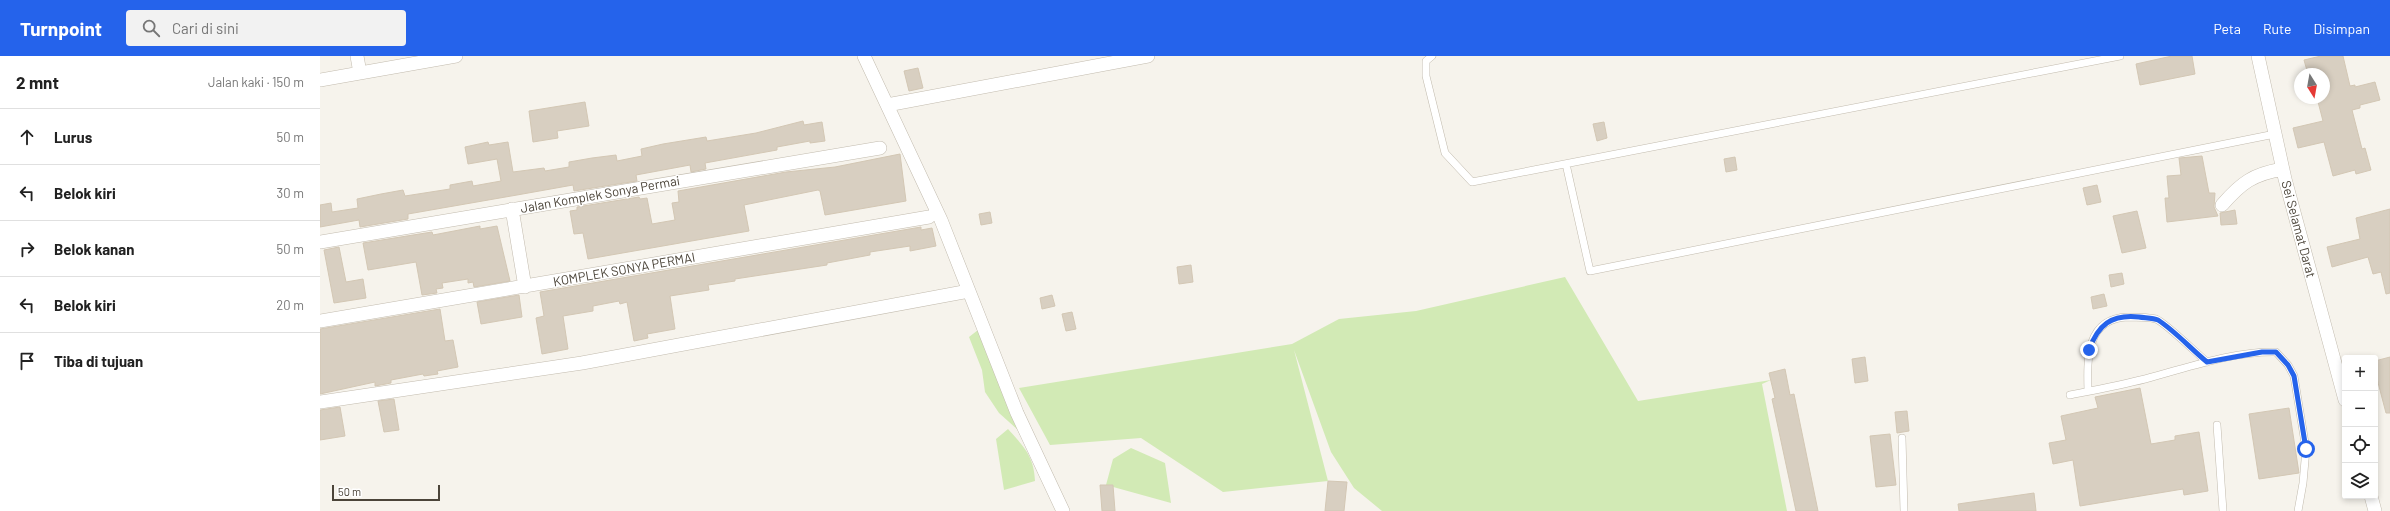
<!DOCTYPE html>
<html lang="id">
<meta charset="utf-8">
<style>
body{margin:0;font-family:Barlow,sans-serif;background:#f2f2f2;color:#222}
.controls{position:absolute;right:12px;bottom:12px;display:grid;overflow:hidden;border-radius:4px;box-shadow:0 2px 6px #0003}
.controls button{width:36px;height:36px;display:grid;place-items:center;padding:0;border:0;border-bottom:1px solid #e0e0e0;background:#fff;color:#222;font:20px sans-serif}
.compass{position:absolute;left:1974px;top:12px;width:36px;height:36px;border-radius:50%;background:#fff;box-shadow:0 2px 6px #0003;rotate:169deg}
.scale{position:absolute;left:12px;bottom:10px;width:108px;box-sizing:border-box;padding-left:4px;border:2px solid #4b4439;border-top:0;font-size:11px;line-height:14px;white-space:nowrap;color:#4b4439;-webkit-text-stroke:3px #fff;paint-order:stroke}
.stop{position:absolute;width:12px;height:12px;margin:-9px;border:3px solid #2563eb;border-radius:50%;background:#fff}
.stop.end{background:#2563eb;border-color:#fff;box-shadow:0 1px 4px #0008}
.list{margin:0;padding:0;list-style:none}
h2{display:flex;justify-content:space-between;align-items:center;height:52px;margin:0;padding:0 16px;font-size:17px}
h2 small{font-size:13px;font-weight:400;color:#767676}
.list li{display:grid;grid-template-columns:26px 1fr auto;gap:12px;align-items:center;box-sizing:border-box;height:56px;padding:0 16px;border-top:1px solid #e0e0e0}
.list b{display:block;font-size:15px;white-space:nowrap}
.list em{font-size:13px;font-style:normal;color:#767676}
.icon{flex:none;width:22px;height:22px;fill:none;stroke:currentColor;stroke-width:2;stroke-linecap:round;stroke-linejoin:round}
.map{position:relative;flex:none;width:2070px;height:455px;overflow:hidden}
header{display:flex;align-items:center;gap:24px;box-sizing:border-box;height:56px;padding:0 20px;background:#2563eb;color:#fff}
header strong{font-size:19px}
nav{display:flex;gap:22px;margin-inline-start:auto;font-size:14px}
.search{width:280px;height:36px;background:#f2f2f2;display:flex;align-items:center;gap:10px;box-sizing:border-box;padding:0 14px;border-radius:4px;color:#767676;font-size:15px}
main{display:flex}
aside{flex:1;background:#fff}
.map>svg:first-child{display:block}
</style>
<header>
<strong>Turnpoint</strong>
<div class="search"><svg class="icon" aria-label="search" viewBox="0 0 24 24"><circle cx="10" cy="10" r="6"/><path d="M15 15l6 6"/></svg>Cari di sini</div>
<nav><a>Peta</a><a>Rute</a><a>Disimpan</a></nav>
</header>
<main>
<aside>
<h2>2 mnt<small>Jalan kaki · 150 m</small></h2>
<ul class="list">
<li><svg class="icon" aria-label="ahead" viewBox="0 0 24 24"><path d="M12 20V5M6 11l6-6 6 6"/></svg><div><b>Lurus</b></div><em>50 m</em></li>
<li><svg class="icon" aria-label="left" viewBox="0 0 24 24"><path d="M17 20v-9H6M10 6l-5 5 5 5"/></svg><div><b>Belok kiri</b></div><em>30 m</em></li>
<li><svg class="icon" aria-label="right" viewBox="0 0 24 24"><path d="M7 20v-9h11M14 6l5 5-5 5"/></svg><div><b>Belok kanan</b></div><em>50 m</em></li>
<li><svg class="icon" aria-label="left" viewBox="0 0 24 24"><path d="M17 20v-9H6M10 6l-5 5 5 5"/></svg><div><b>Belok kiri</b></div><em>20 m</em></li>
<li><svg class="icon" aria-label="arrive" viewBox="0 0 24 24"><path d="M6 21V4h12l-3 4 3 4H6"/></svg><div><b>Tiba di tujuan</b></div></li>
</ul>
</aside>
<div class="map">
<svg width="2070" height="455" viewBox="0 0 2070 455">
<rect width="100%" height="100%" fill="#f6f3ec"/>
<!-- green -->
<path fill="#d2eab5" d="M 1245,221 L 1318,345 L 1451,324 L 1442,328 L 1467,455 L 1062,455 L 1034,432 L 1011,396 L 974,294 L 1008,425 L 903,436 L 821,382 L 730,389 L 699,332 L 972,288 L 1019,263 L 1096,255 Z
M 658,274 L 698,374 L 679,357 L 665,336 L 662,314 L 649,281 Z
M 688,373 C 704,391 714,400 715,425 L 684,434 L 676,383 Z
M 811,392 L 845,407 L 851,447 L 786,429 L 793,403 Z"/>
<!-- building -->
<path fill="#d8cfc1" stroke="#d3c7b4" d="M 1852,0 L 1872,0 L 1875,18 L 1820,29 L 1816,8 Z
M 2001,0 L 2023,0 L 2030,30 L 2035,29 L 2035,31 L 2055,26 L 2060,44 L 2040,49 L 2040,52 L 2032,54 L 2042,93 L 2045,92 L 2051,114 L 2036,118 L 2035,114 L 2013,120 L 2004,86 L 1978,92 L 1973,72 L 2003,65 L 1997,42 L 2004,42 L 2004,18 L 1988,18 L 1984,4 Z
M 598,12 L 603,32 L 589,35 L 584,15 Z
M 265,46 L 269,70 L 237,75 L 238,82 L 213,86 L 209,55 Z
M 483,65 L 484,69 L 502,66 L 505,85 L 490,87 L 490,85 L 457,91 L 457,94 L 385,107 L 386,113 L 371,116 L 370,109 L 316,119 L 317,125 L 254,135 L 253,129 L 197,139 L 88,158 L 88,163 L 40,171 L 39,164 L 0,171 L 0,149 L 11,147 L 12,156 L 38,152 L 37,143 L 61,138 L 83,134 L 85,140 L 130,133 L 130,129 L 152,125 L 153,130 L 181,125 L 177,103 L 148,108 L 145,91 L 168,86 L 169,89 L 188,86 L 193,116 L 224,112 L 225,115 L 249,111 L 249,106 L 272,102 L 296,99 L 297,105 L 322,100 L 321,93 L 343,88 L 386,81 L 387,85 L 436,77 Z
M 1284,66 L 1287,82 L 1277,85 L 1273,68 Z
M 580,98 L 586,145 L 505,159 L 500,135 L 498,134 L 424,149 L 429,175 L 268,203 L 263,177 L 254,178 L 250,155 L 257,154 L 257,151 L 319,141 L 320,143 L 327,142 L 332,168 L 355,164 L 352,147 L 359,146 L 358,135 L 466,116 L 515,111 Z
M 1882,100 L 1889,137 L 1895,137 L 1894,151 L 1898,160 L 1847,166 L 1845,142 L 1849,142 L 1847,120 L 1861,119 L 1859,102 Z
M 1415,101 L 1417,114 L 1406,116 L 1404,103 Z
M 1777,129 L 1781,146 L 1767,149 L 1763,132 Z
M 2070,153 L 2070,237 L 2066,238 L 2061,216 L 2053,218 L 2048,201 L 2012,211 L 2007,191 L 2040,183 L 2036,162 Z
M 1915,154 L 1917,168 L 1901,169 L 1900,157 Z
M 1817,155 L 1826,192 L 1802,197 L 1793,160 Z
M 670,156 L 672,167 L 661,169 L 659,158 Z
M 160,170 L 160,173 L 177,170 L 190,225 L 154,231 L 153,226 L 148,227 L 148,223 L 122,227 L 123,232 L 116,233 L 117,237 L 102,239 L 96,206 L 48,214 L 43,187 L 112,176 L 113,179 Z
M 601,171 L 601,174 L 612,172 L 616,190 L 590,195 L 590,190 L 550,196 L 550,199 L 507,207 L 507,209 L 415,223 L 415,225 L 388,229 L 389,234 L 350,240 L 355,273 L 327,278 L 328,282 L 314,285 L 307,246 L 300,248 L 299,245 L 273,250 L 273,255 L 243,260 L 248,293 L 222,298 L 216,262 L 224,260 L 220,236 Z
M 19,191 L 26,226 L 43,223 L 46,242 L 14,247 L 4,194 Z
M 871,209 L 873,226 L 859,228 L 857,211 Z
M 1802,217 L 1804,228 L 1791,231 L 1789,219 Z
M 1784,238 L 1787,250 L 1773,253 L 1771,241 Z
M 199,239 L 202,261 L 161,268 L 157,246 Z
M 732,239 L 735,250 L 722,253 L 720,242 Z
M 120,253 L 125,285 L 133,284 L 138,311 L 117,315 L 118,318 L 104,320 L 103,318 L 71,324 L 71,327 L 55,330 L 55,326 L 0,338 L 0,273 Z
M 752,256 L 756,273 L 746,275 L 742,258 Z
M 1545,301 L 1548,325 L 1535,327 L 1532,303 Z
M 2070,301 L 2070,357 L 2066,357 L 2055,315 L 2055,305 Z
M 1465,313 L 1470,339 L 1474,338 L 1498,455 L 1476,455 L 1452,343 L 1455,342 L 1449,317 Z
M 1820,332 L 1831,388 L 1855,384 L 1855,380 L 1879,376 L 1888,435 L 1864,439 L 1863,433 L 1760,450 L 1753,404 L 1733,408 L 1729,387 L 1746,384 L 1741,360 L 1778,352 L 1775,341 Z
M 74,343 L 79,374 L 64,376 L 58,345 Z
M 20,351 L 25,380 L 0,384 L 0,354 Z
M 1969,352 L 1979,417 L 1939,423 L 1929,358 Z
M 1587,355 L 1589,375 L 1577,377 L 1575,356 Z
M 1570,378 L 1576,429 L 1556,431 L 1550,380 Z
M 1008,425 L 1027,426 L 1024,455 L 1005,455 Z
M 780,429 L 793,429 L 795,455 L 782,455 Z
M 1714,437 L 1716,455 L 1639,455 L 1638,448 Z"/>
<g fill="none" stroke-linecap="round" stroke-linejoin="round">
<!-- lane casing -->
<g stroke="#c2bbae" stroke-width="8">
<path id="lane" d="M 1112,0 L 1106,5 L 1106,20 L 1125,97 L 1152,126 L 1800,0
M 1246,108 L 1270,215 L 1955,78
M 1768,335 C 1767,303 1766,262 1808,261 C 1817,261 1828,261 1836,263 C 1846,267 1877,298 1887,306
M 1750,339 C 1775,334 1801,329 1825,323 C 1867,312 1912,295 1956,296 L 1968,309 L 1974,320 L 1986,393 L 1983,427 L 1978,455
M 1897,369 L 1903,455
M 1582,382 L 1584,455"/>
</g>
<!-- street casing -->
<g stroke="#c2bbae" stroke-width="14">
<path id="street" d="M 37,0 L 40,17
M 544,0 L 621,164 L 697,357 L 743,455
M 1938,0 L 1965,123 L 2025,344
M 0,24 L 136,0
M 567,49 L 828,0
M 1902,149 C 1921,127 1933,118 1963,113
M 192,153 L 205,231
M 0,186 L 560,92
M 0,265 L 609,161
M 0,346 L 262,307 L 649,235
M 2051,440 L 2055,455"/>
</g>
<!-- lane -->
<use href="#lane" stroke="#fff" stroke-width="7"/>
<!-- street -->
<use href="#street" stroke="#fff" stroke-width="13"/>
</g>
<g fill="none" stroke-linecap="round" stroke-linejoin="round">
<!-- route -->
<path stroke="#2563eb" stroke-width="5" d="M 1769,294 C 1778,269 1791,258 1819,261 C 1825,262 1833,262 1838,264 C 1855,275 1871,293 1887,306 L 1942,296 L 1956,296 L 1968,309 L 1974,320 L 1986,393"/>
</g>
<g text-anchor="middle" stroke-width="3" stroke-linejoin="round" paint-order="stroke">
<!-- street labels -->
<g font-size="13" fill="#4b4439" stroke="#fff">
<text transform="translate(280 138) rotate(-10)" y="5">Jalan Komplek Sonya Permai</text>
<text transform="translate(1979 173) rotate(75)" y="5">Sei Selamat Darat</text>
<text transform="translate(304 213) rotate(-10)" y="5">KOMPLEK SONYA PERMAI</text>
</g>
</g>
</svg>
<div class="controls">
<button>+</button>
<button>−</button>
<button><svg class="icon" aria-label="locate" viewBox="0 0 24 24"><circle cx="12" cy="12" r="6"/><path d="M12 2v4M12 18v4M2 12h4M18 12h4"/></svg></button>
<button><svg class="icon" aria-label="layers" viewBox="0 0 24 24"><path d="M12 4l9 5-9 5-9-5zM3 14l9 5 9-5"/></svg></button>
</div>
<svg class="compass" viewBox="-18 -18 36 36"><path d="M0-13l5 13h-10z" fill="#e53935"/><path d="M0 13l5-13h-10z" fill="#767676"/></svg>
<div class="scale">50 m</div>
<div class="stop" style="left:1986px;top:393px"></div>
<div class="stop end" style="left:1769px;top:294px"></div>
</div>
</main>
